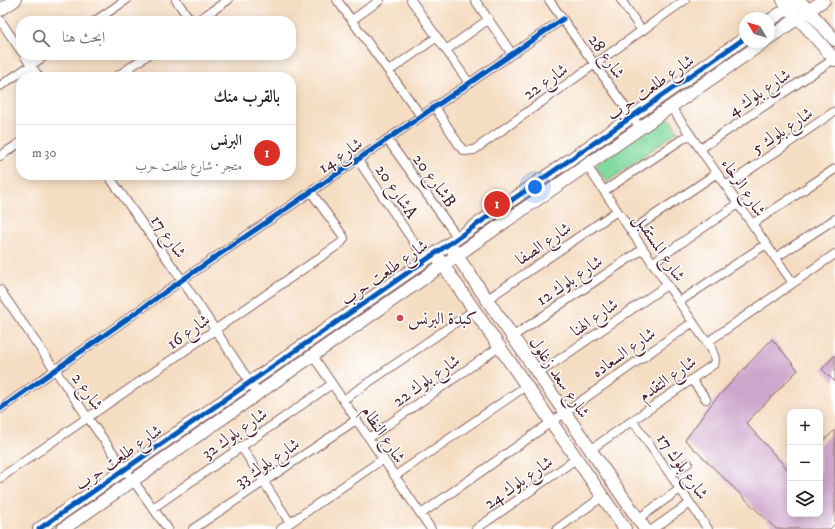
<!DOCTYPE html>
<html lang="ar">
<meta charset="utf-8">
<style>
body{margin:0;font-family:"IM FELL DW Pica",Amiri,serif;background:#f6f6f6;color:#222;direction:rtl}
.controls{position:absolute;right:12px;bottom:12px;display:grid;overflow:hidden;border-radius:8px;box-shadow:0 2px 10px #0003}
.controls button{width:36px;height:36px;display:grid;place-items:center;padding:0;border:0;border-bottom:1px solid #e0e0e0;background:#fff;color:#222;font:20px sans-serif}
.compass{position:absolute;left:739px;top:12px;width:36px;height:36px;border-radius:50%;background:#fff;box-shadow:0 2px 10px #0003;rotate:308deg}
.you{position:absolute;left:535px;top:187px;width:14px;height:14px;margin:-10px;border:3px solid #fff;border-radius:50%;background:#1a73e8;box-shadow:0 0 0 6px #1a73e833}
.badge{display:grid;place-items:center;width:26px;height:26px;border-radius:50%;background:#d93025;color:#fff;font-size:13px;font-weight:700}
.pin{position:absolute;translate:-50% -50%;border:2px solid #fff;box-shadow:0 1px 4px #0006}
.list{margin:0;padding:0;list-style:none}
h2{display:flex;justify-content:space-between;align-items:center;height:52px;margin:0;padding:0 16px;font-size:17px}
h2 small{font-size:13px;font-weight:400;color:#767676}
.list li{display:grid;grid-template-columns:26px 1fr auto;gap:12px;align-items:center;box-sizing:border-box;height:56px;padding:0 16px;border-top:1px solid #e0e0e0}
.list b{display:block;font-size:15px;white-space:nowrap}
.list p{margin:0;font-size:13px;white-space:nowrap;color:#767676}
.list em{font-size:13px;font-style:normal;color:#767676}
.icon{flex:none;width:22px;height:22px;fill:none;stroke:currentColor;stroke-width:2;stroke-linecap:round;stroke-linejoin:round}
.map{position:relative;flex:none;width:835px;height:529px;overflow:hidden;direction:ltr}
.search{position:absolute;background:#fff;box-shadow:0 2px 10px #0003;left:16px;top:16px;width:280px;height:44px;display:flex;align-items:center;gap:10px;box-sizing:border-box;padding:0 14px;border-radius:16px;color:#767676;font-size:15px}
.panel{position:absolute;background:#fff;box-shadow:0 2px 10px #0003;left:16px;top:72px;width:280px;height:108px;border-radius:16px;direction:rtl}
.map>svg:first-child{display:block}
</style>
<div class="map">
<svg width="835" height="529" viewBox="0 0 835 529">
<rect width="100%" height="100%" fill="#fff"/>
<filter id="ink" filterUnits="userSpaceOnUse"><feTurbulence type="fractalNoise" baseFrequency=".025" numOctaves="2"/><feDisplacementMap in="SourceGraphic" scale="8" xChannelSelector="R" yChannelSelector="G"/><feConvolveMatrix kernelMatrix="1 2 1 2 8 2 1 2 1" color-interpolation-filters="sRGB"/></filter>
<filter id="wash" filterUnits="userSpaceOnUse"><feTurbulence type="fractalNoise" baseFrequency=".012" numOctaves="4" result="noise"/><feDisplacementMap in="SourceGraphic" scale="16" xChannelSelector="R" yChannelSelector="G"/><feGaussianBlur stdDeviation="0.9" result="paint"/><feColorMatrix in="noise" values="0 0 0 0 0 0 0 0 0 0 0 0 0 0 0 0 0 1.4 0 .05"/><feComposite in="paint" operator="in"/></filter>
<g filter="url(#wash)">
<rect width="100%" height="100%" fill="#f5ddc2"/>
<!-- green -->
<path fill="#81daa0" stroke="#667c66" d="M 666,114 L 678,131 L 607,182 L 595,165 Z"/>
<g id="blocks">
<!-- building -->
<path fill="#cea6cc" d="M 772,339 L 798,370 L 746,423 L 790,472 L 790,514 L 820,514 L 820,444 L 835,430 L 835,524 L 830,529 L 776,529 L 685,440 L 713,402 Z
M 835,355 L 835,382 L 822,369 Z"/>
</g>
</g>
<g filter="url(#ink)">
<use href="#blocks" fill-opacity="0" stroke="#866260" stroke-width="1"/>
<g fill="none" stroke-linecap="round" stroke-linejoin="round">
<!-- street casing -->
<g stroke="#866260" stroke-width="10">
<path id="street" d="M 176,0 L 191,21
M 337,0 L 421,116
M 411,0 L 469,83
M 475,0 L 512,54
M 549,0 L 640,128
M 621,0 L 642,31
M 0,20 L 21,51
M 352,20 L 380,0
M 95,21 L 126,0
M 197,21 L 228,0
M 446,50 L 489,19
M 24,55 L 39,77
M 389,71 L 437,37
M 116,77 L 148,55
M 0,86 L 46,55
M 435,107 L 461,148 L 465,151 L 474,150 L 685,0
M 671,107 L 793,283
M 387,139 L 458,238
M 700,149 L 834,59
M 0,156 L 21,142
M 358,160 L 426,260
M 587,166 L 709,346
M 108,175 L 182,280 L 258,394
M 726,186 L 835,111
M 604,191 L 690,134
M 752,224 L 835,169
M 631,231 L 717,173
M 775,258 L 835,219
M 652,263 L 738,204
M 0,290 L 88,418 L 168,529
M 486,300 L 617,211
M 679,302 L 766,244
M 512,337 L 643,249
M 313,356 L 431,529
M 538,374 L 667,285
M 692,380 L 706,399
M 343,400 L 474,310
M 0,409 L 182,280 L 563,19
M 633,421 L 708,529
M 369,438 L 499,347
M 241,446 L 290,523
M 590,450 L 714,364 C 718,356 708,349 710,340 L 712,339 L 835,254
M 670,474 L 688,463
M 395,476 L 526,386
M 0,478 L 341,243 L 344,238 L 343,236 L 311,192
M 153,508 L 332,384
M 421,514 L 693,322
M 638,519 L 680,489
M 193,529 L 356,420
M 281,529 L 383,459
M 476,529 L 576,459
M 557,529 L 602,497
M 653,529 L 690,503"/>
</g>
<!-- secondary casing -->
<g stroke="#866260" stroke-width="14">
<path id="secondary" d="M 783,0 L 835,60
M 799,0 L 835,40
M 0,10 L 15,0
M 769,21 L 796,3
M 769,38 L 824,0
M 453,250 L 645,529
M 439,259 L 625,529
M 39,529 L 745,38
M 63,529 L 764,42"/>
</g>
<!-- street -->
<use href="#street" stroke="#fff" stroke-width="8"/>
<!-- secondary -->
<use href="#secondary" stroke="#fff" stroke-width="12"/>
<!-- cycleway casing -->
<g stroke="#fff" stroke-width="8">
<path id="cycleway" d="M 0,409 L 182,280 L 563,19
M 39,529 L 745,38"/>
</g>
<!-- cycleway -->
<use href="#cycleway" stroke="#0057b8" stroke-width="5"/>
</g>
</g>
<!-- markers -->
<circle fill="#d1495b" stroke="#fff" stroke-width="1.5" cx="400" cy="318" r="4"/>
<g text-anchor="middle" stroke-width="3" stroke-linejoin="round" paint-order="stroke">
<!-- street labels -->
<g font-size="17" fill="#4a1f2b" stroke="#fff">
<text transform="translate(607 56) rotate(55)" y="6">شارع 28</text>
<text transform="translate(545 81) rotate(-35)" y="6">شارع 22</text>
<text transform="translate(650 87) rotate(-35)" y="6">شارع طلعت حرب</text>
<text transform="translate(759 92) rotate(-34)" y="6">شارع بلوك 4</text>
<text transform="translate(782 130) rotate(-34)" y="6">شارع بلوك 5</text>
<text transform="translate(340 155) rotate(-34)" y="6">شارع 14</text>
<text transform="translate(435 180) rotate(54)" y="6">شارع 20B</text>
<text transform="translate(744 187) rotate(56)" y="6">شارع الرخاء</text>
<text transform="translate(397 191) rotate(56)" y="6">شارع 20A</text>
<text transform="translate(169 236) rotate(55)" y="6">شارع 17</text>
<text transform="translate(543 243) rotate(-34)" y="6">شارع الصفا</text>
<text transform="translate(660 247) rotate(56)" y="6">شارع المستقبل</text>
<text transform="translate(384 272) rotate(-35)" y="6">شارع طلعت حرب</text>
<text transform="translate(569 280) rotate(-34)" y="6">شارع بلوك 12</text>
<text transform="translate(594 317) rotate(-35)" y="6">شارع الهنا</text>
<text transform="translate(188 331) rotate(-35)" y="6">شارع 16</text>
<text transform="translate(623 352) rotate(-35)" y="6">شارع السعاده</text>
<text transform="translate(560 377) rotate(56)" y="6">شارع سعد زغلول</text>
<text transform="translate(667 378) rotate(-35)" y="6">شارع التقدم</text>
<text transform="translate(426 380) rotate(-35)" y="6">شارع بلوك 22</text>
<text transform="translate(88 391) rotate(55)" y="6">شارع 2</text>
<text transform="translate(234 433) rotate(-35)" y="6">شارع بلوك 32</text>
<text transform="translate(384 434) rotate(56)" y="6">شارع النظام</text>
<text transform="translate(118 457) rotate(-35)" y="6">شارع طلعت حرب</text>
<text transform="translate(267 462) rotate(-34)" y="6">شارع بلوك 33</text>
<text transform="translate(683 466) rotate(55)" y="6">شارع بلوك 17</text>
<text transform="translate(518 482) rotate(-35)" y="6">شارع بلوك 24</text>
</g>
<!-- poi labels -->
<g font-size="17" fill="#4a1f2b" stroke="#fff" text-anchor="start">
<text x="408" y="324">كبدة البرنس</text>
</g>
</g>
</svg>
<div class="controls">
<button>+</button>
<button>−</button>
<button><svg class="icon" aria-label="layers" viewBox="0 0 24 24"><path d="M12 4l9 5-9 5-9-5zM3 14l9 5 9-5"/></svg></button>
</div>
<svg class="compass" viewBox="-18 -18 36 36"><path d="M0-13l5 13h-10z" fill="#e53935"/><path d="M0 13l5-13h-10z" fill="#767676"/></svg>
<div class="you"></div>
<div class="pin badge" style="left:497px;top:204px">1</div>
<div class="search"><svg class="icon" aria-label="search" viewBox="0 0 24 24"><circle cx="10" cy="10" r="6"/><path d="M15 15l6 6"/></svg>ابحث هنا</div>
<section class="panel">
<h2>بالقرب منك<small></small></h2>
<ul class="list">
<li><span class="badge">1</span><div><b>البرنس</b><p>متجر · شارع طلعت حرب</p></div><em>30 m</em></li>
</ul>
</section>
</div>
